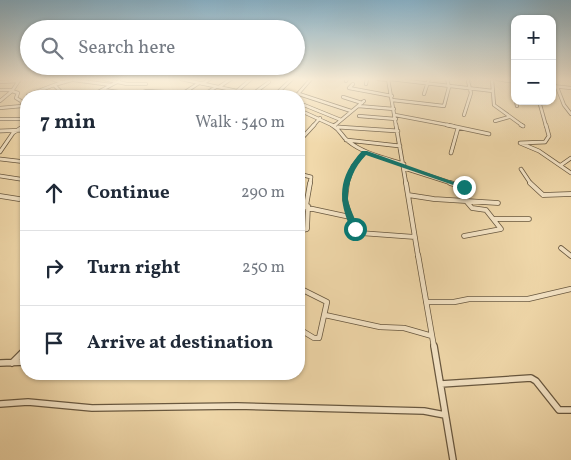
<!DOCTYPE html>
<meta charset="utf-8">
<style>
body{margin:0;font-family:Vollkorn,serif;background:#f2f2f3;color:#1f2937}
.controls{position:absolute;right:15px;top:15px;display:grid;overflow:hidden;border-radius:10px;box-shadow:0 1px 4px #0004}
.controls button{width:45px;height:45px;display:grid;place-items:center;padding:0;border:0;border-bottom:1px solid #e0e1e3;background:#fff;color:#1f2937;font:25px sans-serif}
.stop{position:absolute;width:15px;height:15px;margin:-11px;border:4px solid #0f766e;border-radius:50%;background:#fff}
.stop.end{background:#0f766e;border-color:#fff;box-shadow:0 1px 5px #0008}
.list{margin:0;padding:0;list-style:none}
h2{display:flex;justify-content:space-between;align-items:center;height:65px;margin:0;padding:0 20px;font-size:21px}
h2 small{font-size:16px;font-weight:400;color:#747a83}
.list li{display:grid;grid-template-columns:32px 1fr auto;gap:15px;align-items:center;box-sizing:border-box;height:75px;padding:0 20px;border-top:1px solid #e0e1e3}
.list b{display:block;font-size:19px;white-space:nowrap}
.list em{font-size:16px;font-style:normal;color:#747a83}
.icon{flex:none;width:28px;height:28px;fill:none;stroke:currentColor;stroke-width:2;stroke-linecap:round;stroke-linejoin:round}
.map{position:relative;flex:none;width:571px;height:460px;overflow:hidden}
.search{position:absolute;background:#fff;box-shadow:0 1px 4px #0004;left:20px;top:20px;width:285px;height:55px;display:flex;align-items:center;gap:12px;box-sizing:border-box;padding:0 18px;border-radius:28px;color:#747a83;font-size:19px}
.panel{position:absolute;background:#fff;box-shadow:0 1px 4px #0004;left:20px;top:90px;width:285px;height:290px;border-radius:20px}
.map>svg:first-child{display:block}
</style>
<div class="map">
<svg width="571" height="460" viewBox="0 0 571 460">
<rect width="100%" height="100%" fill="#f1d9ab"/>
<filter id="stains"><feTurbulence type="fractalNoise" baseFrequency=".004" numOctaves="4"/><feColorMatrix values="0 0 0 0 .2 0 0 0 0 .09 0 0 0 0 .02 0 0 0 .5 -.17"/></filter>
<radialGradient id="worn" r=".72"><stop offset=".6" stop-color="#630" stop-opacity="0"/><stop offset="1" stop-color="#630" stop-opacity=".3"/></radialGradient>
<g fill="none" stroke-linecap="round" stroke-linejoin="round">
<!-- street-far4 casing -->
<g stroke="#685840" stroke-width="4">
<path id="street-far4" d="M 52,79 L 61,82
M 104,79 L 127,84 L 146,84
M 181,79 L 237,91 L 248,96
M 378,79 L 389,80
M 388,79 L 396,126
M 390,79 L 493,91
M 492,79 L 494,105 L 523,126
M 497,79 L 515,82
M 74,80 L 111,85
M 552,80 L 556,87
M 346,81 L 347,79
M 0,82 L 19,81
M 202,84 L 210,79
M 353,84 L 349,88 L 392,96
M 366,84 L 367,79
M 552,86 L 571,88
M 219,87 L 231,79
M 557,87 L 564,105 L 571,114
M 0,90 L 13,90
M 103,90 L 134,94 L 135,96
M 515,90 L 515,97
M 12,91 L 18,93 L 16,98 L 21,101 L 26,109
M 237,91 L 251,79
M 136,94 L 147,91 L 182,93
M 299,94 L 351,111
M 424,94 L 429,79
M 28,95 L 54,85
M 50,96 L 61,92 L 54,85 L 75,79
M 82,96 L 98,92 L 119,81
M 179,96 L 199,83
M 202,96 L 216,87
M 224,96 L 233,91
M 250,96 L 269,82
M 274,96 L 292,79
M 296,96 L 311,79
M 343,97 L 362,103
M 392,100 L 444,106 L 449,87 L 447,79
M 0,101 L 12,91 L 20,79
M 516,101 L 517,106
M 539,101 L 546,126
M 304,105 L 341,120
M 358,106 L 394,109
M 0,108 L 22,106
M 299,110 L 334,126
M 395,115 L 453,126
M 464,115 L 471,93 L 468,81
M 359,116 L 396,119
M 0,119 L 26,119
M 495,121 L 509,117
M 23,126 L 26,124
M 313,126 L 320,118
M 334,126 L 364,101"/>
</g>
<!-- street-far3 casing -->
<g stroke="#685840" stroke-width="4.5">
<path id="street-far3" d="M 332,125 C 342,131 341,136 348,141 C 364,154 385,158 404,164
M 396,125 L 406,184
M 447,125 L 489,134
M 521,125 L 523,126
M 546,125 L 549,136 L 545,142 L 520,143 L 539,151 L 571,173
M 334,126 L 335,125
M 338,127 L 398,131
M 0,131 L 26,130
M 302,138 L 314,125
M 346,140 L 400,146
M 0,152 L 13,133 L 25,125
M 451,153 L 458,128
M 0,159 L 26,162
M 561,165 L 571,158
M 404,168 L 454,184
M 521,169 L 531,184
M 299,174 L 311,177 L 310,184
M 0,176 L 26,180
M 347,184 L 353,166 L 365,152"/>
</g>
<!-- street-far2 casing -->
<g stroke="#685840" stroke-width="5.5">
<path id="street-far2" d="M 347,183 L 345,200 L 350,217
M 406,183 L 418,256
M 450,183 L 464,187
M 530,183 L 543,195 L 571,194
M 408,195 L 434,199 L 498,203
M 0,196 L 19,199
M 299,206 L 350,217 L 355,229 L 360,233 L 415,237
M 306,206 L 310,183
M 494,219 L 529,219
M 299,231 L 307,229 L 308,206
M 464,236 L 501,229 L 486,210 L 472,208 L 466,201
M 561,248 L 571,256"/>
</g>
<!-- street-far1 casing -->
<g stroke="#685840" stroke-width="6">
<path id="street-far1" d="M 418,255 L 434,347
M 299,288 L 327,302 L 319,338 L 314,338 L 299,329
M 426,302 L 454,302 L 469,299 L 528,299 L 571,289
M 325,315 L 380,327 L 404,328 L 432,336"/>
</g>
<!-- street casing -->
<g stroke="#685840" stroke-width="8">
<path id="street" d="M 434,346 L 453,460
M 0,363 L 26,362
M 12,363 L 26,349
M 441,384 L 531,378 L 536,381 L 559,410 L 571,410
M 0,404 L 28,402 L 92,408 L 237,406 L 424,411 L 445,415"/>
</g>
<!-- street-far4 -->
<use href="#street-far4" stroke="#f6e6c8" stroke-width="2.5"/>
<!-- street-far3 -->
<use href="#street-far3" stroke="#f6e6c8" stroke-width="3"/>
<!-- street-far2 -->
<use href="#street-far2" stroke="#f6e6c8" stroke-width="4"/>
<!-- street-far1 -->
<use href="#street-far1" stroke="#f6e6c8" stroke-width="4.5"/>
<!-- street -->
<use href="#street" stroke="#f6e6c8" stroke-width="5.5"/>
</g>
<!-- sky -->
<linearGradient id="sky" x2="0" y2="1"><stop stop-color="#89b6cf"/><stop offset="0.55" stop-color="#f9eed9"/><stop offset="1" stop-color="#f9eed9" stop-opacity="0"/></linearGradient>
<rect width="571" height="144" fill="url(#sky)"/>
<!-- route -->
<path fill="#0f766e" d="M 362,151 L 367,151 L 468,187 L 462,188 L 366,155 C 355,166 347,183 348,199 C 349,208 356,220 359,229 L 358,231 L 352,231 C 337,200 338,177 362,151 Z"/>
<rect width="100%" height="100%" filter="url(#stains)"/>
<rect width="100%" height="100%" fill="url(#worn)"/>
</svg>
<div class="controls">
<button>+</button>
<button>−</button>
</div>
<div class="stop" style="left:355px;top:229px"></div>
<div class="stop end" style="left:464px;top:187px"></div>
<div class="search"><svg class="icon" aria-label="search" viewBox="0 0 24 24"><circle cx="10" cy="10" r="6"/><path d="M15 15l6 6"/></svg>Search here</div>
<section class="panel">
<h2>7 min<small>Walk · 540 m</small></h2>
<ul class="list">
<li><svg class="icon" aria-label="ahead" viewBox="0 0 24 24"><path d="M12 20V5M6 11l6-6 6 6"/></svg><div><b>Continue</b></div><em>290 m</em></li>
<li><svg class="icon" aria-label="right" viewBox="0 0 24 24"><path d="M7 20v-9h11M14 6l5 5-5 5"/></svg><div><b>Turn right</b></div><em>250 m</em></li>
<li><svg class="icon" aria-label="arrive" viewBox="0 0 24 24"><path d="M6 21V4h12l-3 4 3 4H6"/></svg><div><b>Arrive at destination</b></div></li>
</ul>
</section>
</div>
